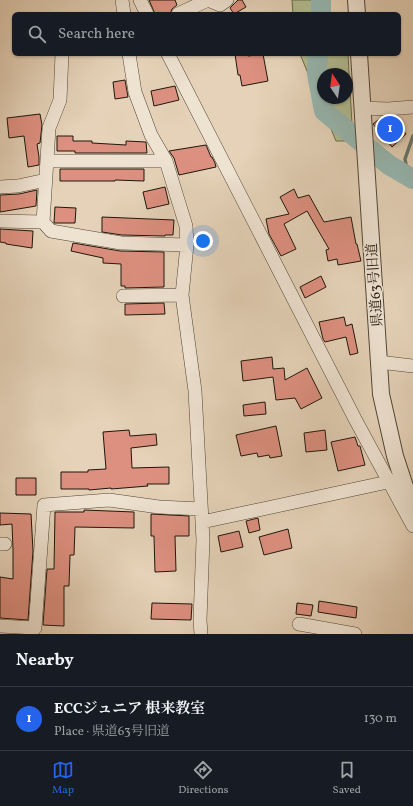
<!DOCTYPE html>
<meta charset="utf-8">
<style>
body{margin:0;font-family:Vollkorn,"Noto Serif JP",serif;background:#20242c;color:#f1f3f6}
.compass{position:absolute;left:317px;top:68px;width:36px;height:36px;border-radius:50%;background:#171b24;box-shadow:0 1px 3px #0004;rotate:347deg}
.you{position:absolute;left:203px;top:241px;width:14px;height:14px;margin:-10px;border:3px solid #fff;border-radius:50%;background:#1a73e8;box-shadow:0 0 0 6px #1a73e833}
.badge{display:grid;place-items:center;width:26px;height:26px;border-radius:50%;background:#2563eb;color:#fff;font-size:13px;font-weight:700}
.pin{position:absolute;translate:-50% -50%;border:2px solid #fff;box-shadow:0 1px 4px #0006}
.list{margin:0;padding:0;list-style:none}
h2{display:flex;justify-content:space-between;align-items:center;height:52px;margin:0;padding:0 16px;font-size:17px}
h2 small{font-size:13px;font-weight:400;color:#9ea1a6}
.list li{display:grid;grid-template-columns:26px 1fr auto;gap:12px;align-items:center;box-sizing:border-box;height:64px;padding:0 16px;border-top:1px solid #363941}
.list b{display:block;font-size:15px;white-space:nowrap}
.list p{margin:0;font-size:13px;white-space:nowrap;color:#9ea1a6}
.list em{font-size:13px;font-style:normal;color:#9ea1a6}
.icon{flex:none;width:22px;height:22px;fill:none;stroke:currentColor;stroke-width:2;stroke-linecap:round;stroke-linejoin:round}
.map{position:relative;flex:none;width:413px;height:634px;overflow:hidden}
.search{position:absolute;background:#171b24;box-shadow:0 1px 3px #0004;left:12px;right:12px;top:12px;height:44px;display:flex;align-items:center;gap:10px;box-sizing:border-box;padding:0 14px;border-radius:6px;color:#9ea1a6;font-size:15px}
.sheet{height:116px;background:#171b24}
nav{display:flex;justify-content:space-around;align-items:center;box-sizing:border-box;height:56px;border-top:1px solid #363941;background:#171b24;font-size:11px;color:#9ea1a6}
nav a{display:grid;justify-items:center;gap:2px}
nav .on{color:#2563eb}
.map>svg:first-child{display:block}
</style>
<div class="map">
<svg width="413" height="634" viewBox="0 0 413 634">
<rect width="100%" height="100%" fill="#e5d2b8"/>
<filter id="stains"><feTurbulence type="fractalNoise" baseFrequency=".005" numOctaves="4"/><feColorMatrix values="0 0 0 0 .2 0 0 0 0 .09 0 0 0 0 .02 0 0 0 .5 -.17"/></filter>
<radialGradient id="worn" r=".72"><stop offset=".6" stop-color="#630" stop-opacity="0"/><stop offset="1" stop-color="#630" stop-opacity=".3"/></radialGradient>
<!-- green -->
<path fill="#b1bd92" stroke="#686a4f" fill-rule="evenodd" d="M 292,0 L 313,0 L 312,14 L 293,14 Z
M 300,54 L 348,55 L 353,141 L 336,141 ZM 323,74 L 347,74 L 347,98 L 323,98 Z"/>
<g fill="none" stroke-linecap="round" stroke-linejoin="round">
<!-- stream -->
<path stroke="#66776e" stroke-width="3.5" d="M 408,175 L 405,159 L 413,136"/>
<!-- river -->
<path stroke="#96b7b0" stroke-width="20" d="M 321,14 L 321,0
M 318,54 L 317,74 L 324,111 L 389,165 L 413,179"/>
</g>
<!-- building -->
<path fill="#dd9080" stroke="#1e170c" d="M 149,0 L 175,0 L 177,5 L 172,9 L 170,14 L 155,14 Z
M 238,0 L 242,0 L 246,7 L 234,14 L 230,8 Z
M 235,54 L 248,54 L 248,56 L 263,54 L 268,81 L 242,86 L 240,75 L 238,75 Z
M 125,80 L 128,97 L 115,99 L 113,82 Z
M 175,86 L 179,100 L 154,106 L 151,91 Z
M 40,114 L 42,125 L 40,143 L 37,144 L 39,157 L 39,165 L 28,167 L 24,136 L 9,138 L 7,118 Z
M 382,117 L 394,117 L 406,134 L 392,147 L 373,124 Z
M 57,136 L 73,136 L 73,141 L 92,141 L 92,143 L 126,145 L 126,141 L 146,142 L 147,153 L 75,153 L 75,151 L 57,151 Z
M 206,145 L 211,157 L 212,157 L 215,163 L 216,167 L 179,175 L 174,158 L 169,151 Z
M 60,169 L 144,169 L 144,181 L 115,180 L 115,181 L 60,181 Z
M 165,187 L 169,204 L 147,209 L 143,192 Z
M 294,189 L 298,198 L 309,195 L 324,222 L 351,217 L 356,244 L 357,244 L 361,261 L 338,265 L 337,259 L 328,261 L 326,250 L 329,249 L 307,211 L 284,224 L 296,249 L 281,256 L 269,234 L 266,219 L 289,214 L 280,197 Z
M 37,190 L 36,206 L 0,212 L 0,195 L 19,194 Z
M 55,207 L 76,208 L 75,223 L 54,223 Z
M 102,217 L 174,220 L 173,235 L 165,235 L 165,236 L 122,235 L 102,232 Z
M 0,229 L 33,231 L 32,248 L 6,244 L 6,243 L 0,242 Z
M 73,243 L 120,251 L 164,252 L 164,287 L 125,288 L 125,286 L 121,286 L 121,264 L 103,263 L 103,258 L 71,251 Z
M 321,276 L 326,287 L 305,298 L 300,287 Z
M 164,303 L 165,314 L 125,315 L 125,304 Z
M 344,317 L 346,326 L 352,324 L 358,353 L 350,355 L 346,337 L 325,342 L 323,339 L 319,322 Z
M 272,357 L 273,369 L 284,368 L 285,380 L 307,368 L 322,398 L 301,409 L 295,398 L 276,400 L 273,377 L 243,381 L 241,361 Z
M 265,402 L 266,414 L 244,416 L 243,405 Z
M 276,426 L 282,456 L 270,458 L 269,455 L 258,457 L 257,453 L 241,456 L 236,435 Z
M 129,430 L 130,436 L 156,434 L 157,445 L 131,448 L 132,468 L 169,467 L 169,484 L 147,484 L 148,486 L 111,489 L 111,488 L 89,490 L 89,489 L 61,489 L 61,472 L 88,472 L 88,470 L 106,469 L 103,432 Z
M 325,430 L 327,450 L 306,452 L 304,433 Z
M 355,437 L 358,446 L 360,446 L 365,465 L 338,471 L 331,442 Z
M 16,478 L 36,478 L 36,495 L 16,495 Z
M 84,510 L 134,512 L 134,528 L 75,527 L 74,555 L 70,555 L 69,586 L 64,586 L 64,626 L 43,625 L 47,569 L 54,569 L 55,512 L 84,512 Z
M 0,513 L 31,514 L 33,551 L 28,620 L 0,618 L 0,577 L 13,579 L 13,549 L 12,524 L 0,525 Z
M 151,514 L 189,516 L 189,536 L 175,536 L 176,571 L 155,572 L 154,536 L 151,536 Z
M 258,518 L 260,530 L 249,533 L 246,521 Z
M 288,529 L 292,548 L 264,555 L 259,537 Z
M 239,531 L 243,547 L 221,552 L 218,536 Z
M 319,601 L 357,607 L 356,618 L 318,612 Z
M 152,603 L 192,604 L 191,620 L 151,619 Z
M 297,603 L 313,605 L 311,616 L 296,614 Z"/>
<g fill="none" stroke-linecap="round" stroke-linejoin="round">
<!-- minor casing -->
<g stroke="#504637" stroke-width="14">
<path id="minor" d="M 122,0 L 124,14
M 140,0 L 147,14
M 178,14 L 208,0 L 220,5 L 227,0
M 129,54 L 135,92 L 151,135 L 166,161 L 186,226 L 187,245 L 182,295 L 195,391 L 203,540 L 200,620 L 201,634
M 168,54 L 355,419 L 413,526
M 362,108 L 388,109 L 413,107
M 47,161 L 166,161
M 0,187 L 18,186 L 46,180
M 0,221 L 43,222 L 49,128 L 60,100 L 62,54
M 43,222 L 51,231 L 121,243 L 187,245
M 123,296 L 182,295
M 379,362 L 413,366
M 202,522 L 397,480
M 0,544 L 5,544
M 299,624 L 355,634
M 0,626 L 35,628 L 44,505 L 109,500 L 159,507 L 201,509"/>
</g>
<!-- tertiary casing -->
<g stroke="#504637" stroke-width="18">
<path id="tertiary" d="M 356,0 L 357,14
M 359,54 L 381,394 L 395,456 L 413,511"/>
</g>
<!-- minor -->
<use href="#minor" stroke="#eee2d1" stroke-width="13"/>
<!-- tertiary -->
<use href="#tertiary" stroke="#eee2d1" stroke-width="16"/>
</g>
<g text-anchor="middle" stroke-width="3" stroke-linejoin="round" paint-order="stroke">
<!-- street labels -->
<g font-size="14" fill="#1e170c" stroke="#eee2d1">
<text transform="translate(374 285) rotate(-94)" y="5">県道63号旧道</text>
</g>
</g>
<rect width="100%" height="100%" filter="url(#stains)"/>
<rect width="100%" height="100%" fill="url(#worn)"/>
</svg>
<svg class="compass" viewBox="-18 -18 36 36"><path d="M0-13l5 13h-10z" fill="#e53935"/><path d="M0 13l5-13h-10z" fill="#9ea1a6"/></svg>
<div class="you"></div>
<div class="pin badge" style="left:390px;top:129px">1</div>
<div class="search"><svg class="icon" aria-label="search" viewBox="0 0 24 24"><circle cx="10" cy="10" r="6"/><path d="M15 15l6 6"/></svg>Search here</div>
</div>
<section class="sheet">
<h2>Nearby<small></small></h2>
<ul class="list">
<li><span class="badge">1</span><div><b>ECCジュニア 根来教室</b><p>Place · 県道63号旧道</p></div><em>130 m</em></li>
</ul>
</section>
<nav>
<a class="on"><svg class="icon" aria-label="map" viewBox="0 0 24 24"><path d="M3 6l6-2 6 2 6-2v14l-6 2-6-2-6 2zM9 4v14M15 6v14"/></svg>Map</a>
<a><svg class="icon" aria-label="directions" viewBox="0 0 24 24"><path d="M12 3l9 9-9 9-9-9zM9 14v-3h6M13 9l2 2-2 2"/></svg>Directions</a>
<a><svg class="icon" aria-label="saved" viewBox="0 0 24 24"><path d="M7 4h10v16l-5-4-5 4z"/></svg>Saved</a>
</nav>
